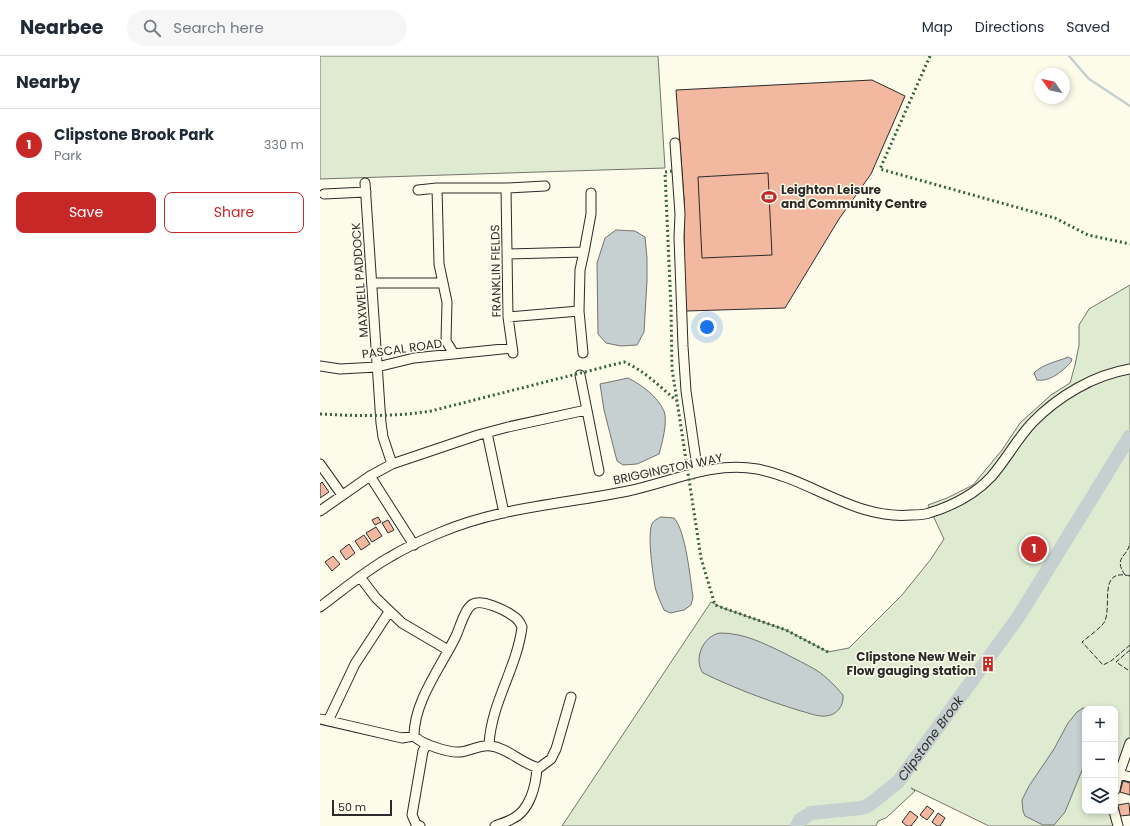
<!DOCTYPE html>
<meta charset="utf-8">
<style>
body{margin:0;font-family:Poppins,sans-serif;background:#f6f6f7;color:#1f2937}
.controls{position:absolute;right:12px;bottom:12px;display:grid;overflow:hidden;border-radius:8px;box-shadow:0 2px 6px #0003}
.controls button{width:36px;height:36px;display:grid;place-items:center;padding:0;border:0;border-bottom:1px solid #e0e1e3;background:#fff;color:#1f2937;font:20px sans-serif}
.compass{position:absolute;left:714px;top:12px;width:36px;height:36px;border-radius:50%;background:#fff;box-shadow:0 2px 6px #0003;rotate:304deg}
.scale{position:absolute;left:12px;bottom:10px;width:60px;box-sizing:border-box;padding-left:4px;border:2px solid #2b2b2b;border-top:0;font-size:11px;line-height:14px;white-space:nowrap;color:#2b2b2b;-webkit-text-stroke:3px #fdfbea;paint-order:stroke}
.you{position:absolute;left:387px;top:271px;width:14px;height:14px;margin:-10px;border:3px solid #fff;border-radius:50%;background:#1a73e8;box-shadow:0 0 0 6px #1a73e833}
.badge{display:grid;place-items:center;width:26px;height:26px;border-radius:50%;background:#c62828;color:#fff;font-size:13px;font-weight:700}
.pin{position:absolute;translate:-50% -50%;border:2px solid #fff;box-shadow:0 1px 4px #0006}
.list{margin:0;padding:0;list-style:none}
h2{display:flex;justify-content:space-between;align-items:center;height:52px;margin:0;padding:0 16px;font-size:17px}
h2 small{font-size:13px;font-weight:400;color:#747a83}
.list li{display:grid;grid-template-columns:26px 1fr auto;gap:12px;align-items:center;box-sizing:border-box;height:72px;padding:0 16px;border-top:1px solid #e0e1e3}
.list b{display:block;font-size:15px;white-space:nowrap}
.list p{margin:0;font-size:13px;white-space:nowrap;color:#747a83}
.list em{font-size:13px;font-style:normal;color:#747a83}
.actions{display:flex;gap:8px;padding:12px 16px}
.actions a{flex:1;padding:9px 0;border:1px solid #c62828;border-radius:8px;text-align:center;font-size:14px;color:#c62828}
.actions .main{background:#c62828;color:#fff}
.icon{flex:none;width:22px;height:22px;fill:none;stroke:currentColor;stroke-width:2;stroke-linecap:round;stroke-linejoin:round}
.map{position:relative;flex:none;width:810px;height:770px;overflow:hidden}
header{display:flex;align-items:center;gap:24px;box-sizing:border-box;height:56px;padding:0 20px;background:#fff;border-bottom:1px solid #e0e1e3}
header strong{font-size:19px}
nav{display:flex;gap:22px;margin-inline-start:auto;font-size:14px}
.search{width:280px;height:36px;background:#f6f6f7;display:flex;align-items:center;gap:10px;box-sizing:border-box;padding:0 14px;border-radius:22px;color:#747a83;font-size:15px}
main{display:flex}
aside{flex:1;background:#fff}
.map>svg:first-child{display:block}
</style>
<header>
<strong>Nearbee</strong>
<div class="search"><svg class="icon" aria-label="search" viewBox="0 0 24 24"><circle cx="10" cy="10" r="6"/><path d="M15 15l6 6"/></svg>Search here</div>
<nav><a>Map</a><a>Directions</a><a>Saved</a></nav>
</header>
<main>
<aside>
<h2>Nearby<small></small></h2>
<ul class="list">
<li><span class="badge">1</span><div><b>Clipstone Brook Park</b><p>Park</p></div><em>330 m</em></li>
</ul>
<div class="actions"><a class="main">Save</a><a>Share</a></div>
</aside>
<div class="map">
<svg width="810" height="770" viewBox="0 0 810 770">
<rect width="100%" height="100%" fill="#fdfbea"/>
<!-- green -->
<path fill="#deebd1" stroke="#74746e" d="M 0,0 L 338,0 L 345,112 L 0,123 Z
M 810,229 L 810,688 L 795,734 L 795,653 L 765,653 L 765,755 L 794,755 L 798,770 L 669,770 L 591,732 L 595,735 L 566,762 L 558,765 L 556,770 L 479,770 L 481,765 L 492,759 L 542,754 L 550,751 L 579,727 L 578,726 L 557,742 L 542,752 L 491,757 L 480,764 L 477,770 L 242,770 L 391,546 L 403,552 L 466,574 L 508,596 L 529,592 L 582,539 L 611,503 L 624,483 L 608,449 L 627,442 L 653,429 L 682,394 L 700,367 L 731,339 L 750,327 L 755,309 L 759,289 L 759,269 L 769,253 Z"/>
<!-- water -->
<path fill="#c7d0d0" stroke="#74746e" d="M 296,174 L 315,175 L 325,181 L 327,202 L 327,225 L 324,276 L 317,289 L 301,290 L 286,287 L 278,278 L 277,207 L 285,182 Z
M 748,301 L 752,303 L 751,306 C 743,315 730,326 717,324 L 714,317 C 723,308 736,306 748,301 Z
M 308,322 C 322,329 337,340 344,355 C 348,365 342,388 339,398 L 317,408 L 303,409 L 297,405 L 284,354 L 280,328 Z
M 341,461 L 354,462 C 366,475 370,522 373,541 L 371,549 L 364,554 L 350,557 L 344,554 C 341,547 337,539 335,531 C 333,518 327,479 332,468 C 334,464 337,463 341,461 Z
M 400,577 C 424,577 443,587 464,597 C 475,603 486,608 496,614 C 507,621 515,630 523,639 C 524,650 517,659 506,660 C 498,661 489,657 481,655 C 448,645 414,632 383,617 C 373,603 383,580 400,577 Z
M 763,652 L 776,653 L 765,653 L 765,707 L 745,756 L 734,769 L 723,769 L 705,760 L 703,755 L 702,744 L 709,730 L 734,693 L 748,667 L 757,656 Z"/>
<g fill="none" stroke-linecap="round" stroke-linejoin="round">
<!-- stream -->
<path stroke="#c7d0d0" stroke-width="2.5" d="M 749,0 L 769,23 L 810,50"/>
<!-- river -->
<path stroke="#c7d0d0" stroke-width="14" id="s1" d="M 477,770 L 480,764 L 491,757 L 542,752 L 549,749 L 578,726 L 699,560 L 810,380"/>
</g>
<!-- building -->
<path fill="#f2b8a0" stroke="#2b2b2b" d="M 552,24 L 585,40 L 551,118 L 519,163 L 465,252 L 366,255 L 364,223 L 364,143 L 356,34 Z
M 448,117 L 452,199 L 382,202 L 378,121 Z
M 2,426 L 9,436 L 0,442 L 0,428 Z
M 58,461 L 61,466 L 55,469 L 52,464 Z
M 68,464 L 74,474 L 68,477 L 62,467 Z
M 56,471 L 62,480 L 52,486 L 46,477 Z
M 44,479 L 50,488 L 41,494 L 35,485 Z
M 29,488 L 35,497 L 26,504 L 20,495 Z
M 13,500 L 20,508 L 12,515 L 5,506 Z
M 803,725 L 810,727 L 810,739 L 800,736 Z
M 809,747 L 810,759 L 800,760 L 798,749 Z
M 607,750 L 614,755 L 607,764 L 600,759 Z
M 590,755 L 598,761 L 591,770 L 587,770 L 582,766 Z
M 618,757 L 625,762 L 620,770 L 617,770 L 612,766 Z"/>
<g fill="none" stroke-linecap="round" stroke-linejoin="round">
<!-- minor casing -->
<g stroke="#2b2b2b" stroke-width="11">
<path id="minor" d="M 355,87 L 360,158 L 359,181 L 363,290 L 366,335 L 377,411 L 372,414 L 372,418
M 45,127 L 61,367 L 63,381 L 72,408
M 186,132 L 188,261 L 193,297
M 98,134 L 117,132
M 4,138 L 46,136
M 264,196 L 271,158 L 271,137
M 187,198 L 264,196 L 260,214 L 259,255 L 188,261
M 52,227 L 123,227 L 119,208 L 117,132 L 186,132 L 225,130
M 123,227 L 127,246 L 126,285 L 134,298
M 259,255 L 263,297
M 0,310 L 20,313 L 57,311 L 94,302 L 192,292
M 260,319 L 279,415
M 167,377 L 184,457
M 0,408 L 22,439
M 50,420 L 94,489
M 0,455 L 50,420 L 72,408 L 158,379 L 188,371 L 266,354
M 40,521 L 56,542 L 82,567 L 128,594
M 0,551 C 23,534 45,515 70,501 C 85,492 102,484 119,477 C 179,451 245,448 308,435 C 351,426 392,405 437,413 C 490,423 535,464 591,459 C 597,459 604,459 609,457 C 632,450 655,438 671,421 C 686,404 697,383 712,367 C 738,340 774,319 810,313
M 0,663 L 82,682 L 94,680 C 101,688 129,697 140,696 C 150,695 161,688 171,690 C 188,692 202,708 219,712 L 231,703 L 236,693 L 251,641
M 8,665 L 35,608 L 69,556
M 94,680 C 94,645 121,611 136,580 C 140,571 145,552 153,548 C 162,543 185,554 193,560 C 197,562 200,566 202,571 C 197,612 171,647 169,689
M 799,718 L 810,721
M 795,734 L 797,724 L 810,687
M 794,755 L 798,770
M 100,770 L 96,768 L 92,759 L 103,695 L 107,688
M 175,770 C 180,768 187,766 192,763 C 210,755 216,729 217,712"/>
</g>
<!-- minor -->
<use href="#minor" stroke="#fdfbea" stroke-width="9"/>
<!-- hedge -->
<path stroke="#34623c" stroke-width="3" stroke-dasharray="2 3" stroke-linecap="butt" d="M 610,0 L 560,113 L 735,162 L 768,179 L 810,188
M 352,115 L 345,116 L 351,252 L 352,313 L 357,345
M 0,358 C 37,360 74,361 111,355 L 304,306 C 324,314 340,331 357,345 L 381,502 L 395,549 L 466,574 L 508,596"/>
<!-- fence -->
<path stroke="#2b2b2b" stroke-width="1" stroke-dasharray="5 2" stroke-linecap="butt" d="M 805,519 C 793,501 807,502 810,487
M 810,520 C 778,512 792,547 785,565 C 782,571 768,581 762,586 L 783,609 L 791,605 L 810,589
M 810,594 L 796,606 L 808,614 L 810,613"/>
</g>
<!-- icons -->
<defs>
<g id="stadium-bare" transform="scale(1.2)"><path d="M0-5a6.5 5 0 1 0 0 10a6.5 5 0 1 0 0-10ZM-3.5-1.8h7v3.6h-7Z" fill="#c62828" stroke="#fdfbea" stroke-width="2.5" paint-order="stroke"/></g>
<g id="building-bare" transform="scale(1.2)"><path d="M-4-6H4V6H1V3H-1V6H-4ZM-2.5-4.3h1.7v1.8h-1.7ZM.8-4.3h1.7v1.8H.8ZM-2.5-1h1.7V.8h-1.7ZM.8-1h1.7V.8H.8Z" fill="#c62828" stroke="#fdfbea" stroke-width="2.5" paint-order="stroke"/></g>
</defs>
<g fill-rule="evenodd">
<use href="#stadium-bare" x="449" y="141"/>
<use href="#building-bare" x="668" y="608"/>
</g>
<g text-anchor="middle" stroke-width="3" stroke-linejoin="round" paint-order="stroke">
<!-- poi labels -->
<g font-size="12" font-weight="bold" fill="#2b2b2b" stroke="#fdfbea" text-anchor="start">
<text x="461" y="138">Leighton Leisure<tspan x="461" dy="14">and Community Centre</tspan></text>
<text x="656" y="605" text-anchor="end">Clipstone New Weir<tspan x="656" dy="14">Flow gauging station</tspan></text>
</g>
<!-- street labels -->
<g font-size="12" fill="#2b2b2b" stroke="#fdfbea">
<text transform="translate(176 215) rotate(-91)" y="4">FRANKLIN FIELDS</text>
<text transform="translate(40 224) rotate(-94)" y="4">MAXWELL PADDOCK</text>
<text transform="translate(82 293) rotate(-8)" y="4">PASCAL ROAD</text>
<text transform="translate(348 413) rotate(-12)" y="4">BRIGGINGTON WAY</text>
</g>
<!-- water labels -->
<g font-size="13" font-style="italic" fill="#2b2b2b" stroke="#fdfbea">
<text dy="5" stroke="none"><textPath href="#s1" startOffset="170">Clipstone Brook</textPath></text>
</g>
</g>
</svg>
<div class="controls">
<button>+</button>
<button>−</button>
<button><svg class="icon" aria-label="layers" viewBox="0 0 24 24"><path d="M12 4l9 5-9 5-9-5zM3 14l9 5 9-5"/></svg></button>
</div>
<svg class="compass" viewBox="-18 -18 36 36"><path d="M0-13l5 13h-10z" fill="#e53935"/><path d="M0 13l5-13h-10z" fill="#747a83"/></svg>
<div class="scale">50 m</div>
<div class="you"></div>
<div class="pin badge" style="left:714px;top:493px">1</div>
</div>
</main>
